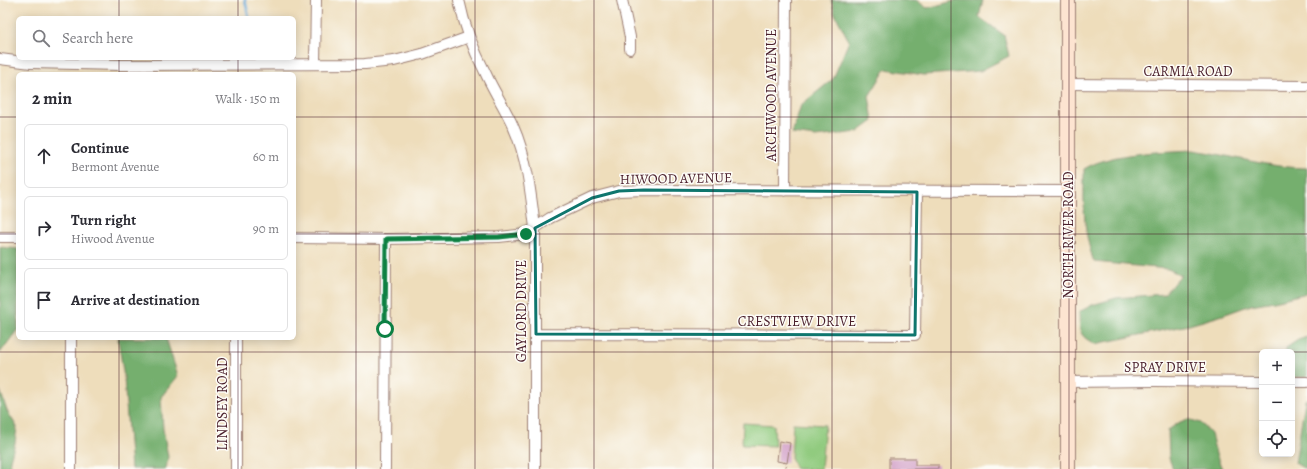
<!DOCTYPE html>
<meta charset="utf-8">
<style>
body{margin:0;font-family:Alegreya,serif;background:#f2f2f3;color:#2b2b33}
.controls{position:absolute;right:12px;bottom:12px;display:grid;overflow:hidden;border-radius:6px;box-shadow:0 2px 10px #0003}
.controls button{width:36px;height:36px;display:grid;place-items:center;padding:0;border:0;border-bottom:1px solid #e1e1e2;background:#fff;color:#2b2b33;font:20px sans-serif}
.stop{position:absolute;width:12px;height:12px;margin:-9px;border:3px solid #0b8043;border-radius:50%;background:#fff}
.stop.end{background:#0b8043;border-color:#fff;box-shadow:0 1px 4px #0008}
.list{margin:0;padding:0;list-style:none}
h2{display:flex;justify-content:space-between;align-items:center;height:52px;margin:0;padding:0 16px;font-size:17px}
h2 small{font-size:13px;font-weight:400;color:#7c7c81}
.list li{display:grid;grid-template-columns:26px 1fr auto;gap:12px;align-items:center;box-sizing:border-box;height:64px;margin:0 8px 8px;padding:0 8px;border:1px solid #e1e1e2;border-radius:6px}
.list b{display:block;font-size:15px;white-space:nowrap}
.list p{margin:0;font-size:13px;white-space:nowrap;color:#7c7c81}
.list em{font-size:13px;font-style:normal;color:#7c7c81}
.icon{flex:none;width:22px;height:22px;fill:none;stroke:currentColor;stroke-width:2;stroke-linecap:round;stroke-linejoin:round}
.map{position:relative;flex:none;width:1307px;height:469px;overflow:hidden}
.search{position:absolute;background:#fff;box-shadow:0 2px 10px #0003;left:16px;top:16px;width:280px;height:44px;display:flex;align-items:center;gap:10px;box-sizing:border-box;padding:0 14px;border-radius:6px;color:#7c7c81;font-size:15px}
.panel{position:absolute;background:#fff;box-shadow:0 2px 10px #0003;left:16px;top:72px;width:280px;height:268px;border-radius:6px}
.map>svg:first-child{display:block}
</style>
<div class="map">
<svg width="1307" height="469" viewBox="0 0 1307 469">
<rect width="100%" height="100%" fill="#fdfcf7"/>
<filter id="ink" filterUnits="userSpaceOnUse"><feTurbulence type="fractalNoise" baseFrequency=".025" numOctaves="2"/><feDisplacementMap in="SourceGraphic" scale="8" xChannelSelector="R" yChannelSelector="G"/><feConvolveMatrix kernelMatrix="1 2 1 2 8 2 1 2 1" color-interpolation-filters="sRGB"/></filter>
<filter id="wash" filterUnits="userSpaceOnUse"><feTurbulence type="fractalNoise" baseFrequency=".012" numOctaves="4" result="noise"/><feDisplacementMap in="SourceGraphic" scale="16" xChannelSelector="R" yChannelSelector="G"/><feGaussianBlur stdDeviation="0.9" result="paint"/><feColorMatrix in="noise" values="0 0 0 0 0 0 0 0 0 0 0 0 0 0 0 0 0 1.4 0 .05"/><feComposite in="paint" operator="in"/></filter>
<g filter="url(#wash)">
<rect width="100%" height="100%" fill="#edb"/>
<!-- green -->
<path fill="#91cb7f" stroke="#6e7555" d="M 743,423 L 774,425 L 775,446 L 742,445 Z
M 793,423 L 825,425 L 821,469 L 796,469 L 791,458 Z"/>
<!-- forest -->
<path fill="#74af6e" stroke="#5f674c" d="M 831,0 L 916,0 L 927,8 L 958,0 L 983,0 L 979,17 L 1004,35 L 1009,56 L 980,71 L 924,75 L 886,69 L 869,96 L 873,121 L 858,132 L 816,137 L 792,134 L 801,105 L 833,79 L 849,41 L 835,14 Z
M 1193,150 C 1231,155 1268,168 1307,168 L 1307,292 L 1303,294 L 1274,301 L 1251,305 L 1220,316 L 1189,325 L 1095,344 C 1077,335 1080,330 1079,312 L 1092,305 L 1116,298 L 1164,294 L 1181,275 L 1168,269 L 1094,262 C 1082,229 1084,203 1084,169 C 1112,152 1160,152 1193,150 Z
M 0,247 L 18,249 L 18,329 L 0,353 Z
M 1307,337 L 1307,377 L 1292,377 L 1292,352 L 1286,352 L 1286,348 L 1298,340 Z
M 118,338 L 166,338 L 178,376 L 161,397 L 163,429 L 168,457 L 166,469 L 131,469 L 124,378 Z
M 0,390 L 7,411 L 17,427 L 15,443 L 10,460 L 10,469 L 0,469 Z
M 1307,399 L 1307,469 L 1305,469 L 1295,463 L 1305,400 Z
M 1188,419 L 1201,423 L 1211,434 L 1216,454 L 1222,469 L 1173,469 L 1169,458 L 1168,430 L 1180,422 Z"/>
<g fill="none" stroke-linecap="round" stroke-linejoin="round">
<!-- stream -->
<path stroke="#5ea4d4" stroke-width="3" d="M 245,0 L 249,18"/>
</g>
<g id="blocks">
<!-- building -->
<path fill="#d3a2c9" d="M 779,441 L 790,443 L 787,463 L 777,461 Z
M 889,458 L 915,458 L 915,465 L 938,465 L 938,469 L 889,469 Z"/>
</g>
</g>
<g filter="url(#ink)">
<use href="#blocks" fill-opacity="0" stroke="#9c7e73" stroke-width="1"/>
<g fill="none" stroke-linecap="round" stroke-linejoin="round">
<!-- street casing -->
<g stroke="#9c7e73" stroke-width="12">
<path id="street" d="M 459,0 C 464,25 473,49 485,72 C 493,90 505,108 513,126 C 527,157 531,194 535,228 L 535,469
M 622,0 L 630,37 L 630,49
M 0,59 L 31,63 L 121,65 L 365,64 L 394,61 L 422,54 L 469,37
M 315,64 L 316,0
M 1068,84 L 1307,86
M 785,191 L 786,0
M 0,237 L 18,237
M 294,238 L 386,239 L 499,237 L 526,234 L 550,218 L 592,198 L 619,191 L 644,190 L 1068,191
M 536,334 L 915,335 L 917,192
M 236,338 L 236,469
M 1068,382 L 1155,381 L 1262,382
M 1292,382 L 1307,382
M 71,469 L 71,338
M 385,469 L 386,239"/>
</g>
<!-- secondary casing -->
<g stroke="#9c7e73" stroke-width="16">
<path id="secondary" d="M 1068,469 L 1068,0"/>
</g>
<!-- path -->
<path stroke="#9c7e73" stroke-width="2" stroke-dasharray="1 3" stroke-linecap="butt" d="M 784,462 L 788,469"/>
<!-- street -->
<use href="#street" stroke="#fff" stroke-width="10"/>
<!-- secondary -->
<use href="#secondary" stroke="#fde4d1" stroke-width="14"/>
</g>
</g>
<g fill="none" stroke-linecap="round" stroke-linejoin="round" filter="url(#ink)">
<!-- route -->
<path stroke="#0b8043" stroke-width="5" d="M 385,329 L 386,239 L 499,237 L 526,234"/>
</g>
<!-- marked area -->
<path fill="none" stroke="#0f766e" stroke-width="3" stroke-linejoin="round" d="M 644,190 L 917,192 L 915,335 L 536,334 L 535,228 L 592,198 L 619,191 Z"/>
<!-- grid -->
<path fill="none" stroke="#4a1f2b" stroke-width="1" stroke-opacity="0.55" d="M 119,0 L 119,18M 238,0 L 238,18M 356,0 L 356,469M 475,0 L 475,469M 594,0 L 594,469M 713,0 L 713,469M 832,0 L 832,469M 951,0 L 951,469M 1069,0 L 1069,469M 1188,0 L 1188,469M 119,58 L 119,74M 238,58 L 238,74M 0,117 L 18,117M 294,117 L 1307,117M 0,234 L 18,234M 294,234 L 1307,234M 119,338 L 119,469M 238,338 L 238,469M 0,352 L 1307,352"/>
<g text-anchor="middle" stroke-width="3" stroke-linejoin="round" paint-order="stroke">
<!-- street labels -->
<g font-size="14" fill="#4a1f2b" stroke="#fdfcf7">
<text x="1188" y="76">CARMIA ROAD</text>
<text transform="translate(771 95) rotate(-90)" y="5">ARCHWOOD AVENUE</text>
<text transform="translate(676 178) rotate(-1)" y="5">HIWOOD AVENUE</text>
<text transform="translate(1068 235) rotate(-90)" y="5">NORTH RIVER ROAD</text>
<text transform="translate(521 311) rotate(-90)" y="5">GAYLORD DRIVE</text>
<text x="797" y="326">CRESTVIEW DRIVE</text>
<text x="1165" y="372">SPRAY DRIVE</text>
<text transform="translate(222 404) rotate(-90)" y="5">LINDSEY ROAD</text>
</g>
</g>
</svg>
<div class="controls">
<button>+</button>
<button>−</button>
<button><svg class="icon" aria-label="locate" viewBox="0 0 24 24"><circle cx="12" cy="12" r="6"/><path d="M12 2v4M12 18v4M2 12h4M18 12h4"/></svg></button>
</div>
<div class="stop" style="left:385px;top:329px"></div>
<div class="stop end" style="left:526px;top:234px"></div>
<div class="search"><svg class="icon" aria-label="search" viewBox="0 0 24 24"><circle cx="10" cy="10" r="6"/><path d="M15 15l6 6"/></svg>Search here</div>
<section class="panel">
<h2>2 min<small>Walk · 150 m</small></h2>
<ul class="list">
<li><svg class="icon" aria-label="ahead" viewBox="0 0 24 24"><path d="M12 20V5M6 11l6-6 6 6"/></svg><div><b>Continue</b><p>Bermont Avenue</p></div><em>60 m</em></li>
<li><svg class="icon" aria-label="right" viewBox="0 0 24 24"><path d="M7 20v-9h11M14 6l5 5-5 5"/></svg><div><b>Turn right</b><p>Hiwood Avenue</p></div><em>90 m</em></li>
<li><svg class="icon" aria-label="arrive" viewBox="0 0 24 24"><path d="M6 21V4h12l-3 4 3 4H6"/></svg><div><b>Arrive at destination</b></div></li>
</ul>
</section>
</div>
